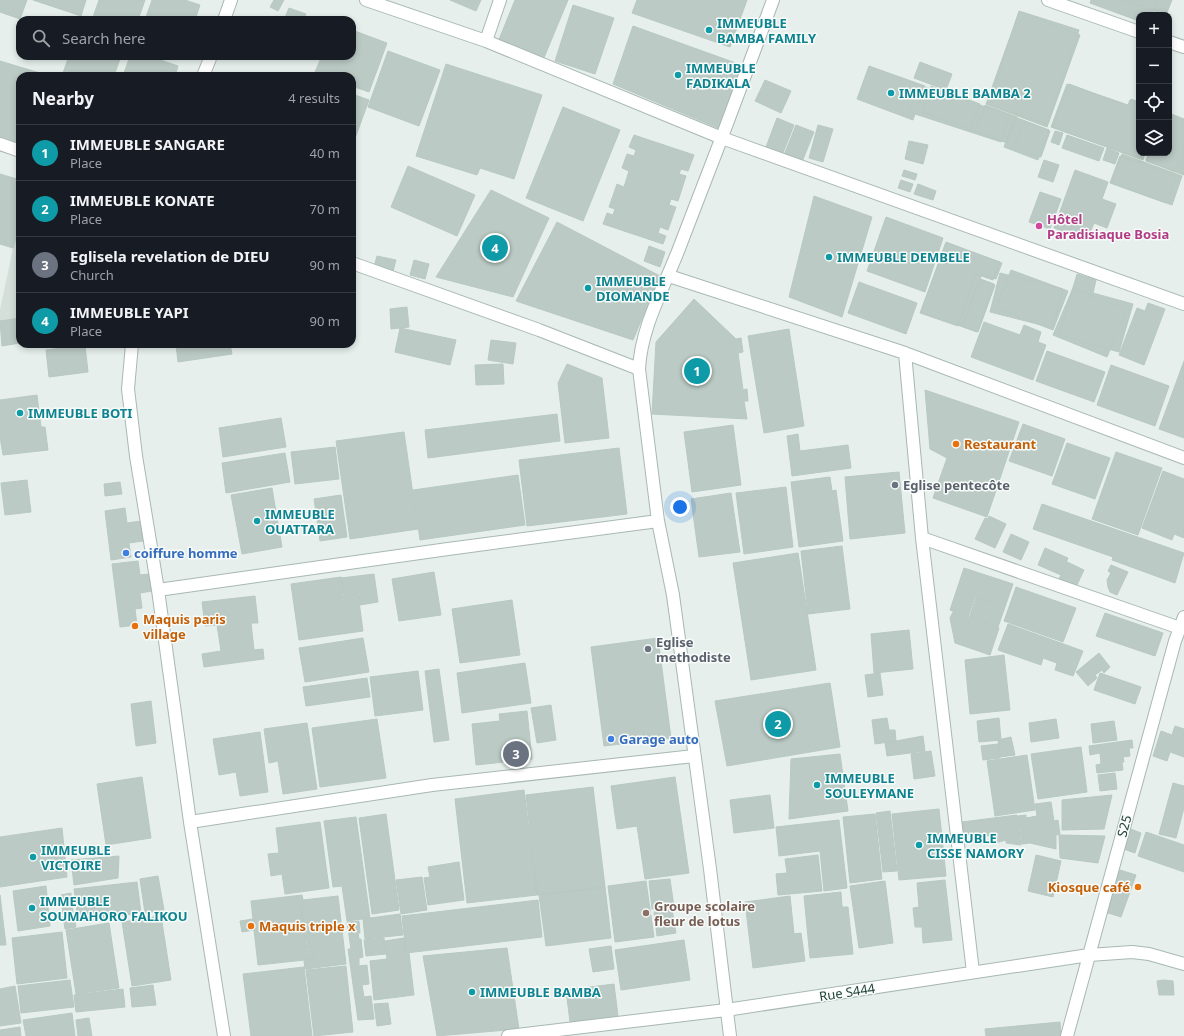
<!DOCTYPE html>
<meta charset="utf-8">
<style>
body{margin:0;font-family:"Noto Sans",sans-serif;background:#242831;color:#f1f3f6}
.controls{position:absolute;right:12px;top:12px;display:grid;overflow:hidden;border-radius:8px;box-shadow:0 2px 6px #0003}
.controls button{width:36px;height:36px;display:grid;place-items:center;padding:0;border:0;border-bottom:1px solid #363941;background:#171b24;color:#f1f3f6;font:20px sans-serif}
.you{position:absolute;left:680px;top:507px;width:14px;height:14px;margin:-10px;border:3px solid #fff;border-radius:50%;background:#1a73e8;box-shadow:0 0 0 6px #1a73e833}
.badge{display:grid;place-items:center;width:26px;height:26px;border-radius:50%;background:#0b8043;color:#fff;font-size:13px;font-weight:700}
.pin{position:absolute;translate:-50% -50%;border:2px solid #fff;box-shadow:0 1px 4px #0006}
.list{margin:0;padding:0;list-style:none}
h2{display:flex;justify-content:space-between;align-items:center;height:52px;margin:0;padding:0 16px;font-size:17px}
h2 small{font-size:13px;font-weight:400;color:#9ea1a6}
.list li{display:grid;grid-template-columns:26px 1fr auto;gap:12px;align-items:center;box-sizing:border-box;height:56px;padding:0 16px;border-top:1px solid #363941}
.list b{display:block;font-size:15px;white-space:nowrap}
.list p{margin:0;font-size:13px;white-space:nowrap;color:#9ea1a6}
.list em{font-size:13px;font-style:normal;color:#9ea1a6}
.icon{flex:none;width:22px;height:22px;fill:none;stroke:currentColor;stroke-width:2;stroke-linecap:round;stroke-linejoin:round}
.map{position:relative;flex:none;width:1184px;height:1036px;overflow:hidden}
.search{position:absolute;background:#171b24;box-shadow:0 2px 6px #0003;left:16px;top:16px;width:340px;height:44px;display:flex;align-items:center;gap:10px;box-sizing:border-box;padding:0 14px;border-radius:12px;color:#9ea1a6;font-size:15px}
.panel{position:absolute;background:#171b24;box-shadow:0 2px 6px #0003;left:16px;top:72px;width:340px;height:276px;border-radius:12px}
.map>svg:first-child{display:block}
</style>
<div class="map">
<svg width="1184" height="1036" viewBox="0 0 1184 1036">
<rect width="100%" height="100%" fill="#e6efeb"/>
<!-- built -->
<path fill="#d4dfda" d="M 20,226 L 20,318 L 0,321 L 0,310 L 13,248 Z"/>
<!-- building -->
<path fill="#bbcac4" stroke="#b8c9c2" d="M 0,0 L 27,0 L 20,19 L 0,12 Z
M 33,0 L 86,0 L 81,16 Z
M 99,0 L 145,0 L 138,20 L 92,20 Z
M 152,0 L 185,0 L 200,5 L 195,20 L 145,20 Z
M 274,0 L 284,0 L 278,11 L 270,7 Z
M 450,0 L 481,0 L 476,11 Z
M 515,0 L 568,0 L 543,60 L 498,42 Z
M 637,0 L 747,0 L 730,47 L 632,13 Z
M 1091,0 L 1157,0 L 1152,15 L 1139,15 L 1139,21 L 1090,3 Z
M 1123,0 L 1172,0 L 1166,15 Z
M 573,5 L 614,18 L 595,74 L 555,61 Z
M 289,8 L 306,14 L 303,20 L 284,20 Z
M 1019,11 L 1079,30 L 1048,124 L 989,105 Z
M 1019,12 L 1080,35 L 1047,127 L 986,104 Z
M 633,26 L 744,66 L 718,128 L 613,84 Z
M 352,30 L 387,43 L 369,92 L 352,86 L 352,76 L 325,76 L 315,72 L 322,56 L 352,56 Z
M 388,51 L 440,70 L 419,126 L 368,107 Z
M 69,56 L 121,56 L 114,76 L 62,76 Z
M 130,56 L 149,56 L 178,66 L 175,76 L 123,76 Z
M 0,61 L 50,76 L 20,76 L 20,144 L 0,138 Z
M 920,62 L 952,74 L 946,90 L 914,78 Z
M 446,64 L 542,95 L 514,179 L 480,168 L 477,175 L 416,156 Z
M 869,66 L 925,86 L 913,120 L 857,99 Z
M 765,80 L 791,91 L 781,113 L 755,101 Z
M 1067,84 L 1128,105 L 1130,100 L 1139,104 L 1139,153 L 1145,153 L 1143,160 L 1051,127 Z
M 1069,84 L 1128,106 L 1131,99 L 1139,102 L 1139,153 L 1142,153 L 1140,159 L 1053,127 Z
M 919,85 L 1010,115 L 1001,142 L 909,112 Z
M 931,86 L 980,104 L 971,130 L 922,112 Z
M 352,94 L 369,100 L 354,141 L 352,141 Z
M 985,105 L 1017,117 L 1007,143 L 975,131 Z
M 563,107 L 620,130 L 583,221 L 526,198 Z
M 1169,113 L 1184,119 L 1184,175 L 1146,161 L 1149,153 L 1169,153 Z
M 1169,115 L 1184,122 L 1184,151 L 1175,172 L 1146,160 L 1149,153 L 1169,153 Z
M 1015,117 L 1049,130 L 1038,160 L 1004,147 Z
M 777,118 L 794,125 L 783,153 L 766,147 Z
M 1024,121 L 1050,131 L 1041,157 L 1014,147 Z
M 796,125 L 814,132 L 802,162 L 784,155 Z
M 818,125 L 833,129 L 823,162 L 809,158 Z
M 1055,131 L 1063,133 L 1059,145 L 1051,142 Z
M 634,135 L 694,155 L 688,171 L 681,169 L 679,174 L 686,176 L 678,201 L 671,199 L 669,205 L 676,207 L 668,230 L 660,227 L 658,233 L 666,236 L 663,244 L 603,224 L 607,213 L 613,215 L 615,209 L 609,207 L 617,184 L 624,187 L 629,171 L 622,168 L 627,154 L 634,156 L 636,150 L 629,147 Z
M 1067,135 L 1104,148 L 1099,161 L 1062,148 Z
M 909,141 L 928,145 L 923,164 L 905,159 Z
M 1107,148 L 1119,153 L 1115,164 L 1103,160 Z
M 1122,154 L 1182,176 L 1172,205 L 1112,183 Z
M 1120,156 L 1176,176 L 1166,203 L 1110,183 Z
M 1184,158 L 1184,174 L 1178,172 Z
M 1044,160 L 1059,165 L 1053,182 L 1038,177 Z
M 408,166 L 475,195 L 457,236 L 391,207 Z
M 904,170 L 917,174 L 915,180 L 902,176 Z
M 1075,170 L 1108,182 L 1102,199 L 1116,204 L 1107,228 L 1094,223 L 1087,240 L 1054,228 Z
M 0,174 L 20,180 L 20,226 L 13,248 L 0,244 Z
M 901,180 L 913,184 L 910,192 L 898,188 Z
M 918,184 L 936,191 L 933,200 L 914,194 Z
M 491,190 L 549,218 L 513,297 L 436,277 Z
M 1040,192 L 1061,199 L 1050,229 L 1029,222 Z
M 814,196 L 872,217 L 842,317 L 789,297 Z
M 886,217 L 943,238 L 925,292 L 867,271 Z
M 557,222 L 660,276 L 633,340 L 516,301 Z
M 946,242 L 1002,263 L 996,279 L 982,274 L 980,279 L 994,284 L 977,332 L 921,312 Z
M 946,243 L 1000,262 L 993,280 L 976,274 L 958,326 L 920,313 Z
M 649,246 L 665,252 L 660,267 L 644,261 Z
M 377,256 L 396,260 L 392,275 L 373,270 Z
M 414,260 L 429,264 L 425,279 L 410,275 Z
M 1011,270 L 1068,291 L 1053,330 L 996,308 Z
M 1000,273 L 1063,289 L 1053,328 L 990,312 Z
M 1077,274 L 1096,280 L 1093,293 L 1133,304 L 1119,352 L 1059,335 Z
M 980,279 L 995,285 L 978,332 L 962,326 Z
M 859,282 L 917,303 L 906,334 L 848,313 Z
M 1073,288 L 1126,310 L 1107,357 L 1053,335 Z
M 694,299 L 736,339 L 741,338 L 743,352 L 738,353 L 743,390 L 747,389 L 748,401 L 744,401 L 747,419 L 652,414 L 656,342 Z
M 1148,303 L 1165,309 L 1144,365 L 1119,355 L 1137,308 L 1145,311 Z
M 407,307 L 409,327 L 391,329 L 390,309 Z
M 20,318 L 20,343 L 2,346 L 0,321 Z
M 984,322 L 1020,335 L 1024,325 L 1041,332 L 1038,342 L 1046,345 L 1033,380 L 971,357 Z
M 400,328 L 456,340 L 450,365 L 395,352 Z
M 789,329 L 804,426 L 764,433 L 748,336 Z
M 491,340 L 516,343 L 513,364 L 488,360 Z
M 176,344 L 230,344 L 232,354 L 178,362 Z
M 85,345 L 88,372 L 49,377 L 46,350 Z
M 1047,351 L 1105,372 L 1094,402 L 1036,381 Z
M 1184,361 L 1184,438 L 1159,429 Z
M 503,364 L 504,384 L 476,385 L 475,365 Z
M 567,364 L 602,378 L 609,438 L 565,443 L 558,383 Z
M 1111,365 L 1169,386 L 1155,426 L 1097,405 Z
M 925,390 L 1019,422 L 987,517 L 933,498 L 947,458 L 930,449 Z
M 37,395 L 41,427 L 45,427 L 48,450 L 3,455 L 0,437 L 0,400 Z
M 557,414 L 560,441 L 428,458 L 425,430 Z
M 281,418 L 286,447 L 223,457 L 219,428 Z
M 1023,424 L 1065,439 L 1052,476 L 1009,461 Z
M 733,425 L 741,485 L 692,492 L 684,432 Z
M 404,432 L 418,529 L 350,539 L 336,441 Z
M 798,434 L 800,451 L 848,445 L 851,468 L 792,476 L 787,436 Z
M 1067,443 L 1110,458 L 1095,499 L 1052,484 Z
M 335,447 L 339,479 L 295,484 L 291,452 Z
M 619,448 L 627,514 L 527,526 L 519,460 Z
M 1116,452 L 1162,468 L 1138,535 L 1092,519 Z
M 285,453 L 290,482 L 226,493 L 222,463 Z
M 1163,471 L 1184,479 L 1184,538 L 1174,534 L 1172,540 L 1142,528 Z
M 899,472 L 905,533 L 850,539 L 845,477 Z
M 518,475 L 525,525 L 420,540 L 413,490 Z
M 830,477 L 832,491 L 836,490 L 843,541 L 799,547 L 791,482 Z
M 27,480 L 31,512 L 5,515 L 1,483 Z
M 120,482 L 122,494 L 105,496 L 104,484 Z
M 786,487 L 793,547 L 744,554 L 736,493 Z
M 272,488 L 282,547 L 242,554 L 231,495 Z
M 731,493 L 740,552 L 699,557 L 691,499 Z
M 341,495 L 347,537 L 320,541 L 314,499 Z
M 1042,504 L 1184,553 L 1175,583 L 1112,560 L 1113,557 L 1033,529 Z
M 125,508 L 127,523 L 141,521 L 143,541 L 129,543 L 131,557 L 111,560 L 105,511 Z
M 989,516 L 1006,524 L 995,548 L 975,539 L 985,518 L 988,519 Z
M 1011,534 L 1029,542 L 1021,560 L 1003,552 Z
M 842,546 L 850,609 L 808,614 L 801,551 Z
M 1045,548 L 1068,558 L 1061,575 L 1038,565 Z
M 798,553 L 816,670 L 751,680 L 733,563 Z
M 138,561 L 140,575 L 149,574 L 152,591 L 140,593 L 142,608 L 135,609 L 137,625 L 120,627 L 112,564 Z
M 1067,562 L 1084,570 L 1076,587 L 1059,579 Z
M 1111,565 L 1128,572 L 1117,595 L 1110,592 L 1108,587 L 1107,580 L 1111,573 L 1108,571 Z
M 964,568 L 1013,584 L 998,627 L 984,622 L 991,602 L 975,597 L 968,617 L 950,610 Z
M 434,572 L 441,615 L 399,621 L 392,579 Z
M 374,574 L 378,602 L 360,605 L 359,593 L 344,595 L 341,578 Z
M 341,577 L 343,596 L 358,594 L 363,631 L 299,640 L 291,584 Z
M 1016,587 L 1076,608 L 1063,642 L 1004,621 Z
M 255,596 L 258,623 L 251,623 L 254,650 L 263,649 L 264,659 L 204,667 L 202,654 L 221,651 L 217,625 L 205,626 L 202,602 Z
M 976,598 L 990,602 L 983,622 L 999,628 L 990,655 L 955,643 L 950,618 L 953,612 L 969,618 Z
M 512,600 L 520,655 L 460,663 L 452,609 Z
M 1105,613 L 1163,633 L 1155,656 L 1096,636 Z
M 1008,624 L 1083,651 L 1073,676 L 1055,670 L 1057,663 L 1043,658 L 1041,665 L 998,650 Z
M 909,630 L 913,669 L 874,673 L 871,634 Z
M 363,638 L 369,672 L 305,682 L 299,648 Z
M 658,638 L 671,738 L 604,746 L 591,647 Z
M 1099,653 L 1110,667 L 1104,673 L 1102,670 L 1095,675 L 1097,678 L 1088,686 L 1076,672 Z
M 1004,655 L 1010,710 L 970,714 L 965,660 Z
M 525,663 L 531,703 L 462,713 L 457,673 Z
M 439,669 L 449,740 L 434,742 L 425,671 Z
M 418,671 L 423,710 L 375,716 L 370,677 Z
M 880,673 L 883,695 L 868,697 L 865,675 Z
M 1100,673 L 1141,687 L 1135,704 L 1094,690 Z
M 367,678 L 370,697 L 306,706 L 303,687 Z
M 830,683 L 840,747 L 727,766 L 715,701 Z
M 151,701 L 156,743 L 136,746 L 131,704 Z
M 551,705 L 556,740 L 537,743 L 531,708 Z
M 527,711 L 532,759 L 476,765 L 472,724 L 500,721 L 499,714 Z
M 887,718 L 889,730 L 895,730 L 896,741 L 875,744 L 872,720 Z
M 999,718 L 1001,740 L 979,742 L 977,721 Z
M 377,719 L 386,778 L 320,787 L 312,728 Z
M 1056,719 L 1059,738 L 1031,742 L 1029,723 Z
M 1114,721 L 1117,740 L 1093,743 L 1091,724 Z
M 307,723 L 317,789 L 283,794 L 278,761 L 269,763 L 264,729 Z
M 1175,726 L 1184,729 L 1184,757 L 1170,752 L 1167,761 L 1153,756 L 1161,731 L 1172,735 Z
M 260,732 L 268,792 L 240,796 L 236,772 L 219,775 L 213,739 Z
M 923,736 L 925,751 L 887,756 L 885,743 Z
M 1011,737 L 1015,755 L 1000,757 L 998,740 Z
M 1132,740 L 1133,748 L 1129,748 L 1130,756 L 1123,757 L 1124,762 L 1122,762 L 1123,770 L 1097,773 L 1096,765 L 1101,764 L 1100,753 L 1090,755 L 1089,746 Z
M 998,744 L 1000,758 L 983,760 L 981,746 Z
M 1081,747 L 1087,792 L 1038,799 L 1031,754 Z
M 931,751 L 935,776 L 914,779 L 911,754 Z
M 840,754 L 848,811 L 789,819 L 791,759 Z
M 1027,755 L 1035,810 L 995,816 L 987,761 Z
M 1115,773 L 1117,789 L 1100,791 L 1098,775 Z
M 142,777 L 151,838 L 106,845 L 97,784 Z
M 675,777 L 689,873 L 645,879 L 637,826 L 617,829 L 611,786 Z
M 1173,783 L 1184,786 L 1184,808 L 1176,838 L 1159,834 Z
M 593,787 L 605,887 L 537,895 L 526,795 Z
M 524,790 L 537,895 L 467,903 L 455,799 Z
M 770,795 L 774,828 L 734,833 L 730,800 Z
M 1112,795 L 1104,829 L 1062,830 L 1062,800 Z
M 1051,802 L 1054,821 L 1058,820 L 1060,834 L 1056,835 L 1056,849 L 1030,843 L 1022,844 L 1018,816 L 1026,815 L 1026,818 L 1037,816 L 1035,804 Z
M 939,809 L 946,876 L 899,880 L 892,814 Z
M 890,811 L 897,871 L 883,872 L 876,813 Z
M 386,814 L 399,910 L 372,914 L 359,818 Z
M 875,814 L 882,879 L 850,883 L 843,817 Z
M 1017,815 L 1021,845 L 1006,843 L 1006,840 L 992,844 L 991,835 L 981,837 L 982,843 L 974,844 L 973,834 L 964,835 L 962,822 Z
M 356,817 L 370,918 L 347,921 L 342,886 L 333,887 L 324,821 Z
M 839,820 L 847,888 L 824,891 L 820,851 L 779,856 L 776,827 Z
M 320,822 L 329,888 L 285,894 L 282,874 L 271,876 L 268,854 L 279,853 L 276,828 Z
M 62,828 L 67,877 L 0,887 L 0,837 Z
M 1128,828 L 1141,833 L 1135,853 L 1121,848 Z
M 1146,832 L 1184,845 L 1184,872 L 1138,856 Z
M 1059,835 L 1105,836 L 1098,863 L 1060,858 Z
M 818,855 L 822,891 L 778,895 L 776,874 L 787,873 L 785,859 Z
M 1036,855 L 1061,861 L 1053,897 L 1028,891 Z
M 119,856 L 118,878 L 74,885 L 71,860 Z
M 459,862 L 464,900 L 428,905 L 424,878 L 430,877 L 428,867 Z
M 1120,870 L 1136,875 L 1121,917 L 1105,912 Z
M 158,876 L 164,910 L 145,913 L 140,879 Z
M 422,877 L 427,910 L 401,914 L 396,880 Z
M 670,879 L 674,907 L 652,909 L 649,881 Z
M 945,880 L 952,940 L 923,943 L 922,927 L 915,927 L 913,908 L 919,907 L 917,883 Z
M 646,881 L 654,937 L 615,942 L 608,886 Z
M 885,881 L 893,943 L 859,948 L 850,886 Z
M 137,882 L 141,913 L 78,921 L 74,889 Z
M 46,886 L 50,926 L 18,931 L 13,891 Z
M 605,887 L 611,938 L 546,946 L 539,895 Z
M 841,892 L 842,907 L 848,907 L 853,954 L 810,958 L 804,896 Z
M 71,893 L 73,913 L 63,914 L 61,895 Z
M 0,895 L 6,945 L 0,945 Z
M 302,895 L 304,905 L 301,906 L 303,923 L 311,922 L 312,931 L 305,932 L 307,951 L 313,950 L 314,959 L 258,965 L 254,930 L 242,932 L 240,921 L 253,919 L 251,901 Z
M 338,896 L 346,964 L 305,969 L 304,961 L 315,959 L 313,949 L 308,950 L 306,933 L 312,932 L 311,922 L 303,923 L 301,906 L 304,905 L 303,900 Z
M 790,896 L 794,934 L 801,933 L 805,961 L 753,968 L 745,902 Z
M 538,900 L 542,937 L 406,953 L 402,916 Z
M 672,909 L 676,933 L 657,936 L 654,912 Z
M 400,914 L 403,935 L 365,939 L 363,919 Z
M 74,915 L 76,927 L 65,929 L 63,916 Z
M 161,916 L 171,980 L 132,986 L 122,922 Z
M 359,921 L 360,933 L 358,933 L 359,939 L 361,939 L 363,957 L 359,958 L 359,966 L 367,965 L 369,984 L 362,985 L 364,997 L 371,996 L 374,1019 L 358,1020 L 348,949 L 351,949 L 347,922 Z
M 109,923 L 119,988 L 76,994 L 66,930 Z
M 62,932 L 67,978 L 17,984 L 12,938 Z
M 384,938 L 386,954 L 366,956 L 364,940 Z
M 404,938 L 406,954 L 409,953 L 414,995 L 374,1000 L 370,961 L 387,959 L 385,941 Z
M 684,940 L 690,980 L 621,990 L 615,950 Z
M 611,946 L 614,969 L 593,972 L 589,949 Z
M 507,948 L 519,1029 L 437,1036 L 423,956 Z
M 346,966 L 353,1032 L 314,1036 L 306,970 Z
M 304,967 L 312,1036 L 251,1036 L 243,974 Z
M 70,980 L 74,1007 L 21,1013 L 18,986 Z
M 1163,980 L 1173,981 L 1174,995 L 1159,995 L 1157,981 Z
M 614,984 L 618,1016 L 570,1022 L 566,990 Z
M 153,985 L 156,1005 L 132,1007 L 130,988 Z
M 15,986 L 21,1023 L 0,1026 L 0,989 Z
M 123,989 L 125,1007 L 76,1012 L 74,995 Z
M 388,1003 L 391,1024 L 377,1026 L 374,1004 Z
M 72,1013 L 75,1036 L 26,1036 L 23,1020 Z
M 89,1018 L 92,1036 L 78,1036 L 76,1020 Z
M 1060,1022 L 1061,1036 L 986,1036 L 985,1029 Z
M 20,1027 L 21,1036 L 0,1036 L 0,1030 Z"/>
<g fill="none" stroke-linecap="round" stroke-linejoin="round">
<!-- minor casing -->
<g stroke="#a8b8b2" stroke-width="14">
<path id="minor" d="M 366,0 L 486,41 L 722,138 L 1184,304
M 1048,0 L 1139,32
M 224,20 L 231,0
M 486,41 L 500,0
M 1169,42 L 1184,47
M 203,76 L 211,56
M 0,144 L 20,151
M 352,263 L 539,330 L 639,369
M 669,276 L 905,353 L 1184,458
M 132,344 L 128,389 L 136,456 L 158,590 L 190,822 L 224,1036
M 905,353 L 922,538 L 973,972
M 922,538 L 1180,628
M 158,590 L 448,549 L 658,521
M 190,822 L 432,785 L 694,756
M 508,1036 L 726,1010 L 1089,955 L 1132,952 L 1149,954 L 1184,964
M 730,1036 L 710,869 L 673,595 L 658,521 L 639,369 C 641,326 665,286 680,246 C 712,164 743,82 773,0
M 1067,1036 L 1175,641 L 1184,617"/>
</g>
<!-- minor -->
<use href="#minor" stroke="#fff" stroke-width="12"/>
</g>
<!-- markers -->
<g fill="#0f9aa8" stroke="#f7fbf9" stroke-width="1.5">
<circle cx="709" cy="30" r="4"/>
<circle cx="678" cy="75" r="4"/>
<circle cx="891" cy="93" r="4"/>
<circle cx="829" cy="257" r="4"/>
<circle cx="588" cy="288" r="4"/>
<circle cx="20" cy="413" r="4"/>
<circle cx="257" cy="521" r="4"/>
<circle cx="817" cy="785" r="4"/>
<circle cx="919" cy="845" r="4"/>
<circle cx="33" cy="857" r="4"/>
<circle cx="32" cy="908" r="4"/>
<circle cx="472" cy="992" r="4"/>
</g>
<circle fill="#d1479c" stroke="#f7fbf9" stroke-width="1.5" cx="1039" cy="226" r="4"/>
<g fill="#e8710a" stroke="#f7fbf9" stroke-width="1.5">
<circle cx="956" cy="444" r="4"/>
<circle cx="135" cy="626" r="4"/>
<circle cx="1138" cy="887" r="4"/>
<circle cx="251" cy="926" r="4"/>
</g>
<g fill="#6b7280" stroke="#f7fbf9" stroke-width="1.5">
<circle cx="895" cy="485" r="4"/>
<circle cx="648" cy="649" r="4"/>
</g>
<g fill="#3f7fe0" stroke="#f7fbf9" stroke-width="1.5">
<circle cx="126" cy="553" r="4"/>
<circle cx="611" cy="739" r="4"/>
</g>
<circle fill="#8d6e63" stroke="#f7fbf9" stroke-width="1.5" cx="646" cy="913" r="4"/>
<g text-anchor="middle" stroke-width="3" stroke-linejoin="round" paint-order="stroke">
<!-- culture labels -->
<g font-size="13" font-weight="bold" fill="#0d838f" stroke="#f7fbf9" text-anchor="start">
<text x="717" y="28">IMMEUBLE<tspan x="717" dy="15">BAMBA FAMILY</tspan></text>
<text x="686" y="73">IMMEUBLE<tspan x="686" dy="15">FADIKALA</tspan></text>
<text x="899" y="98">IMMEUBLE BAMBA 2</text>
<text x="837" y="262">IMMEUBLE DEMBELE</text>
<text x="596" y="286">IMMEUBLE<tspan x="596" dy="15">DIOMANDE</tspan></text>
<text x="28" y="418">IMMEUBLE BOTI</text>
<text x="265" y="519">IMMEUBLE<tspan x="265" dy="15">OUATTARA</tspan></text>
<text x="825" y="783">IMMEUBLE<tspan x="825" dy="15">SOULEYMANE</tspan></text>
<text x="927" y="843">IMMEUBLE<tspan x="927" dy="15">CISSE NAMORY</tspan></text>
<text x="41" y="855">IMMEUBLE<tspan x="41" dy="15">VICTOIRE</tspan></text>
<text x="40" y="906">IMMEUBLE<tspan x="40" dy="15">SOUMAHORO FALIKOU</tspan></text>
<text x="480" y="997">IMMEUBLE BAMBA</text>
</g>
<!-- hotel labels -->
<g font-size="13" font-weight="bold" fill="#b23c85" stroke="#f7fbf9" text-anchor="start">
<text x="1047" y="224">Hôtel<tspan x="1047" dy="15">Paradisiaque Bosia</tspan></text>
</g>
<!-- food labels -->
<g font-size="13" font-weight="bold" fill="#c56008" stroke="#f7fbf9" text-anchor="start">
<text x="964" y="449">Restaurant</text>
<text x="143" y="624">Maquis paris<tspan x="143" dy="15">village</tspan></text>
<text x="1130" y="892" text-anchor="end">Kiosque café</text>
<text x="259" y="931">Maquis triple x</text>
</g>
<!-- worship labels -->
<g font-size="13" font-weight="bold" fill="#5b616d" stroke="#f7fbf9" text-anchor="start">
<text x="903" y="490">Eglise pentecôte</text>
<text x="656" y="647">Eglise<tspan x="656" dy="15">methodiste</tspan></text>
</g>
<!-- shop labels -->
<g font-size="13" font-weight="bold" fill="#366cbe" stroke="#f7fbf9" text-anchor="start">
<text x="134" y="558">coiffure homme</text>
<text x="619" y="744">Garage auto</text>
</g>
<!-- street labels -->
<g font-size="13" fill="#24423a" stroke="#f7fbf9">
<text transform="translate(1124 826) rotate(-75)" y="5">S25</text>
<text transform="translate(847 992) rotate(-9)" y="5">Rue S444</text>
</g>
<!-- education labels -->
<g font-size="13" font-weight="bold" fill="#785e54" stroke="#f7fbf9" text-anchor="start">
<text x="654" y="911">Groupe scolaire<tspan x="654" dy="15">fleur de lotus</tspan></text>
</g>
</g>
</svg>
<div class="controls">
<button>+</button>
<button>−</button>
<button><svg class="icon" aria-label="locate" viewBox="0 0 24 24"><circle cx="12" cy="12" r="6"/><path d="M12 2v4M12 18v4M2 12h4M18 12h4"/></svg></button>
<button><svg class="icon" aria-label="layers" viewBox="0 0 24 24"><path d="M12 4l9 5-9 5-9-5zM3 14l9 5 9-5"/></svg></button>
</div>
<div class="you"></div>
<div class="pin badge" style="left:697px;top:371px;background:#0f9aa8">1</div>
<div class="pin badge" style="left:778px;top:724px;background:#0f9aa8">2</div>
<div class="pin badge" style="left:516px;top:754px;background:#6b7280">3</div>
<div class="pin badge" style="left:495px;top:248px;background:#0f9aa8">4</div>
<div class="search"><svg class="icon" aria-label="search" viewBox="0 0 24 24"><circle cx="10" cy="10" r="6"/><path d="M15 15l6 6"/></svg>Search here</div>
<section class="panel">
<h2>Nearby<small>4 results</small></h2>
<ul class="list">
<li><span class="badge" style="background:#0f9aa8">1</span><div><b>IMMEUBLE SANGARE</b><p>Place</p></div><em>40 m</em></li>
<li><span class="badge" style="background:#0f9aa8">2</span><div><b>IMMEUBLE KONATE</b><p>Place</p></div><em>70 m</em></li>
<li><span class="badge" style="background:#6b7280">3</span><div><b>Eglisela revelation de DIEU</b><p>Church</p></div><em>90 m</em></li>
<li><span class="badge" style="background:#0f9aa8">4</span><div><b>IMMEUBLE YAPI</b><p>Place</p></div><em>90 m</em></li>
</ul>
</section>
</div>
